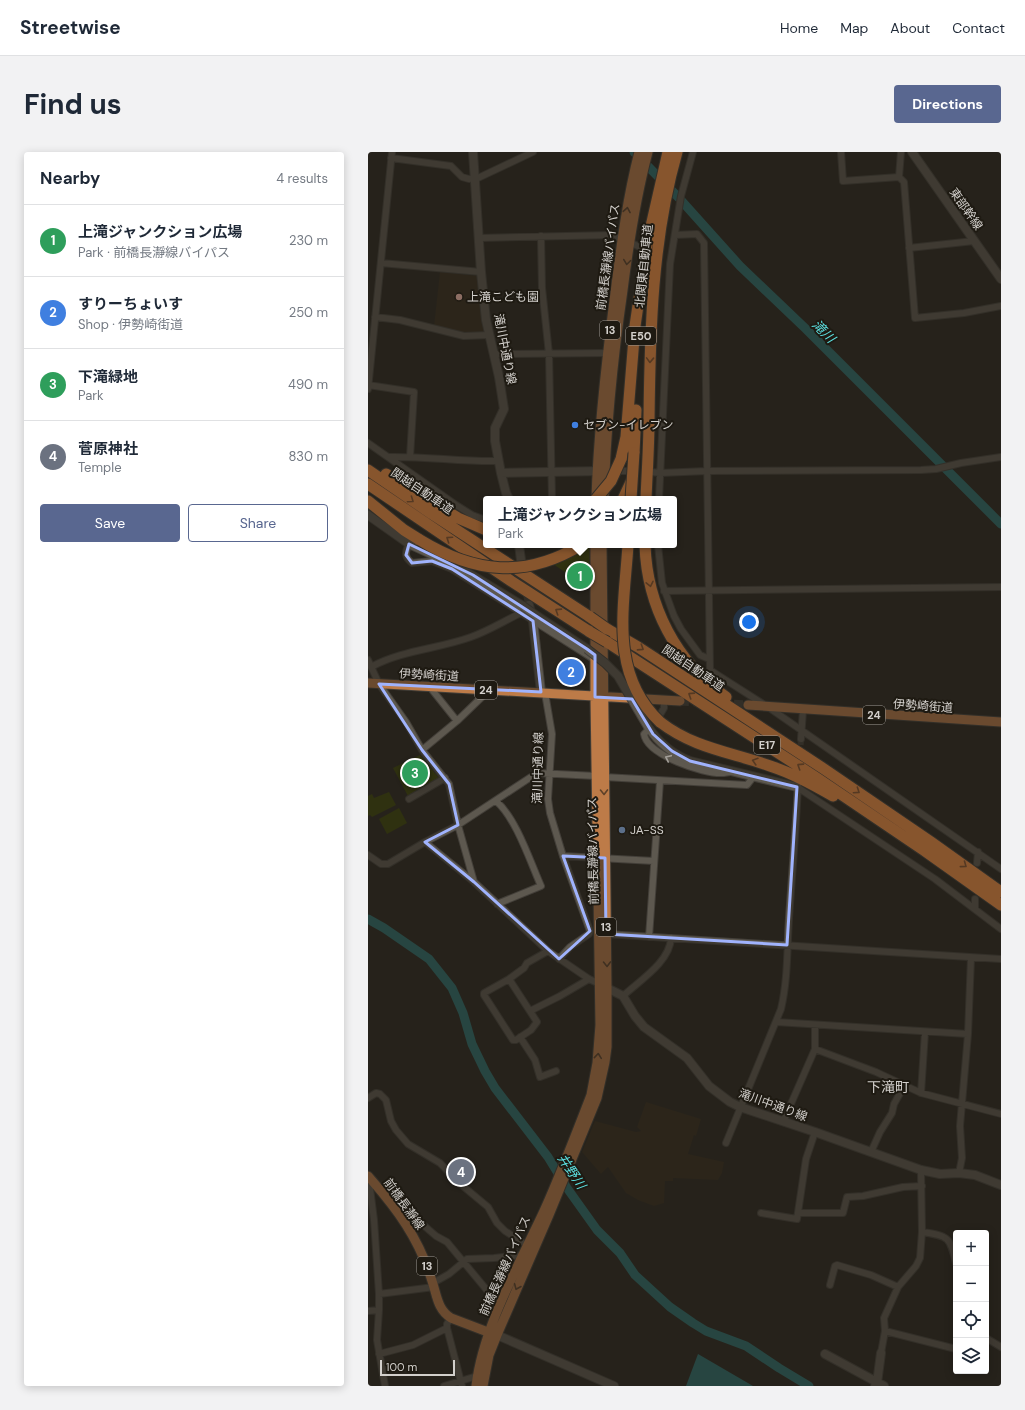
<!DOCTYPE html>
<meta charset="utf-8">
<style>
body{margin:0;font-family:"DM Sans","Noto Sans JP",sans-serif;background:#f2f2f3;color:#1f2937}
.controls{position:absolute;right:12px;bottom:12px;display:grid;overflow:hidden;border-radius:4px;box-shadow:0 2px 10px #0003}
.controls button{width:36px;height:36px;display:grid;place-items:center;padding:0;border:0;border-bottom:1px solid #e0e1e3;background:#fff;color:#1f2937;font:20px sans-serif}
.scale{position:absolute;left:12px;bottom:10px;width:75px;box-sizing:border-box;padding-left:4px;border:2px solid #d3d0cc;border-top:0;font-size:11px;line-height:14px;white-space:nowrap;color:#d3d0cc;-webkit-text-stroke:3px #1e1a12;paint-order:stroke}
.you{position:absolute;left:381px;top:470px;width:14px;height:14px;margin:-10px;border:3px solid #fff;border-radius:50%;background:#1a73e8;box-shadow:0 0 0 6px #1a73e833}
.badge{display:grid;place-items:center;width:26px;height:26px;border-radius:50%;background:#596790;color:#fff;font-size:13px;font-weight:700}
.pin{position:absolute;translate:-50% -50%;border:2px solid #fff;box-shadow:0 1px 4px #0006}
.popup{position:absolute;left:115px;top:344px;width:194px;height:52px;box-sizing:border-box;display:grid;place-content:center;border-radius:4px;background:#fff;filter:drop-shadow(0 1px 3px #0005);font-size:13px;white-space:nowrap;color:#747a83}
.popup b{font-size:15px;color:#1f2937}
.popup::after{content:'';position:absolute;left:50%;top:100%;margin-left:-8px;border:8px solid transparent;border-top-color:#fff}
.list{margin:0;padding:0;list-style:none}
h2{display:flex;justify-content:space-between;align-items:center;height:52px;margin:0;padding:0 16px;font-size:17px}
h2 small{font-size:13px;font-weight:400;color:#747a83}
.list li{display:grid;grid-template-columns:26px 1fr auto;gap:12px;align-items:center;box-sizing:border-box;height:72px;padding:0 16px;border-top:1px solid #e0e1e3}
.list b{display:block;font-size:15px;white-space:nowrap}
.list p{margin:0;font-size:13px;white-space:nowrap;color:#747a83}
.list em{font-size:13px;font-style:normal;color:#747a83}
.actions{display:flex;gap:8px;padding:12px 16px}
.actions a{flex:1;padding:9px 0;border:1px solid #596790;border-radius:4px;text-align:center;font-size:14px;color:#596790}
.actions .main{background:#596790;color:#fff}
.icon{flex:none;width:22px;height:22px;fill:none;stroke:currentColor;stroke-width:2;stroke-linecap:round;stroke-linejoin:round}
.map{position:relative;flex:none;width:633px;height:1234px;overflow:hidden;border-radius:4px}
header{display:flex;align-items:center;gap:24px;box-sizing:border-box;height:56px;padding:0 20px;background:#fff;border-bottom:1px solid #e0e1e3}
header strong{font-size:19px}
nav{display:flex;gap:22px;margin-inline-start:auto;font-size:14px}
.intro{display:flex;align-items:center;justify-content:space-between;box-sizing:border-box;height:96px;padding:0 24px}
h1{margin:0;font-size:28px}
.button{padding:10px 18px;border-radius:4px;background:#596790;color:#fff;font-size:14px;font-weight:700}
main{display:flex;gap:24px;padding:0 24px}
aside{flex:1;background:#fff;border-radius:4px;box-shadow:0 2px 10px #0003}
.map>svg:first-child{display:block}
</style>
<header>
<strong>Streetwise</strong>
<nav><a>Home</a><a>Map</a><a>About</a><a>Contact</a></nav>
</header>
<div class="intro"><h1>Find us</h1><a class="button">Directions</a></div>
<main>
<aside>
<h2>Nearby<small>4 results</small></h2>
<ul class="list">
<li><span class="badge" style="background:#2e9e5b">1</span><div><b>上滝ジャンクション広場</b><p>Park · 前橋長瀞線バイパス</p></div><em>230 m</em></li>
<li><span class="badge" style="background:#3f7fe0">2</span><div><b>すりーちょいす</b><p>Shop · 伊勢崎街道</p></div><em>250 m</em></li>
<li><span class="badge" style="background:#2e9e5b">3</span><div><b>下滝緑地</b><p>Park</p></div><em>490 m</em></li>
<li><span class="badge" style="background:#6b7280">4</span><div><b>菅原神社</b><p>Temple</p></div><em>830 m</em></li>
</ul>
<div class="actions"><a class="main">Save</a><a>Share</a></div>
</aside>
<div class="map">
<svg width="633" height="1234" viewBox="0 0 633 1234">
<rect width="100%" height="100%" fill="#27231c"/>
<!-- education -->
<path fill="#33291a" d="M 72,120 L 110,124 L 117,181 L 96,183 L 66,174 Z
M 278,950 L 333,967 L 328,984 L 326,983 L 320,1002 L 356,1010 L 354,1021 L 350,1028 L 305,1026 L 305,1029 L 297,1029 L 296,1051 L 286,1054 L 270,1048 L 258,1041 L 240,1015 L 233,1022 L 214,1000 L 227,969 L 268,980 L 273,979 L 269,975 Z"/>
<!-- green -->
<path fill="#3a4303" d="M 222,393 L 221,436 L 185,412 L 208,402 Z
M 52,603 L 71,626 L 40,644 L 25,616 Z
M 21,640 L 28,653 L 4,665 L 2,663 L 0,664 L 0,644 L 4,642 L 6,646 Z
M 31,656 L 39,671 L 19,682 L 11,667 Z"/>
<!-- water -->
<path fill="#296f6f" d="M 330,1202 L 385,1234 L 318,1234 Z"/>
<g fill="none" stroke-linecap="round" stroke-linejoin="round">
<!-- river -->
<path stroke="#296f6f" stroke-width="9" d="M 266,0 L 311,46 L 372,114 L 438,177 L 633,372
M 0,767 L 16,776 L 61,807 L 84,836 L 95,861 L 104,892 L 117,919 L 127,936 L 180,1005 L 199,1036 L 229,1078 L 252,1101 L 267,1123 L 302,1155 L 325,1171 L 338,1179 L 378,1194 L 411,1216 L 441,1234"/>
<!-- street-tunnel -->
<path stroke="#413d36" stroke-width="6" stroke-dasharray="6 3" stroke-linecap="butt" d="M 432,602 L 433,587"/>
<!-- secondary-tunnel -->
<path stroke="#413d36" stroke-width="8" stroke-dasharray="8 4" stroke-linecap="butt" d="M 155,418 L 161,453"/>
<!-- primary-tunnel -->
<path stroke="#413d36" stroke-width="9" stroke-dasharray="9 4.5" stroke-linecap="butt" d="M 312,549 L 380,553"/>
<!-- street casing -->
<g stroke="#433f39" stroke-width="8">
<path id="street" d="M 473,0 L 475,29 L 531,25
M 533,0 L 531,25 L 536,30 L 547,166 L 596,161 L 633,154
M 23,6 L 83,14 L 94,25 L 101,27 L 110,26 L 165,0
M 307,83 L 329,82 L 336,91 L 342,518 L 400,555 L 633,717
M 173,84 L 174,136 L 181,202 L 184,347
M 111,86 L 245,83 L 272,95
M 541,96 L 606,89
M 13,111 L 113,120
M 7,165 L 32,168 L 96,184 L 121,183
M 126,202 L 239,201
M 0,233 L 46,240 L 42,305
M 0,237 L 24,0
M 0,291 L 88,353 L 104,363 L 118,368
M 20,305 C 57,304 94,310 130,309
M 246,319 L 266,319
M 283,320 L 292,321 L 339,319 L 553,318 L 568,317 L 593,311 L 633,305
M 291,347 L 302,112 L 313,44 L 325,0
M 41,392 C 37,400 36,405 44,411 L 64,409 L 84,417 L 224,506
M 290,393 L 294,431 L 306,464 L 313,477 L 332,503 L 341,507
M 296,439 L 633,435
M 0,508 L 11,532 L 38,570 L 54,598 L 81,632 L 90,673 L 106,730 L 180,799 L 221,827 L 234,833
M 3,515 C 34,498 70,497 103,485 C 120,479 136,469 153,461
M 61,534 L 89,569
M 177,541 L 184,582 L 180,647 L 182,661 L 195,704 L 222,779 L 221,782 L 202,795 L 191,807
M 290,566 L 296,556 L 296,548
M 279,579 L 276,582 C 279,603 335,622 354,621 C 357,621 360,620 363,620
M 433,587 L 435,558
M 54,598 L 89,569 L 116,543 L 117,538
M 236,625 L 379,633 L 386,624
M 429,635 L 567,727 L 633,777
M 41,647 L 77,626
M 128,649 C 148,666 162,709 173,734 L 129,752
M 57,690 L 106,730
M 0,703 L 13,712 L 20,712 L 57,690 L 90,673 L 169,621 L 228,624
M 195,704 L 286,709
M 609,711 L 610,700
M 607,756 L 607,747
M 238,782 L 633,807
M 281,785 L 292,629
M 141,827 L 169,870 L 163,878 L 148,888 L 145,888 L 116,843 L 116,841 L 141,827 L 156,816 L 159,811 L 180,799
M 255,844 C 271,829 302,810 303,786
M 162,859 L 192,844 L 221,827
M 408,870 L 600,882
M 152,885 L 167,908 L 172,925 L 188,919
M 447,897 L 508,920 L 553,941 L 633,962
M 553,941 L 557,880
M 0,946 L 8,941 L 12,942 L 18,948 L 23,969 L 28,978 L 40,992 L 72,1011 L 90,1030 L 120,1055 L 129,1071 L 137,1079 L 154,1090
M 415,970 L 447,897 L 447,873
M 358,991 L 413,857 C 420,827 419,797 421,766 C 424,722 428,677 430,632
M 503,1000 L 512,980 L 524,961 L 526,952 L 536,934
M 591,1021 L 594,1006 L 592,974 L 600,882 L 603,806
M 4,1029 L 2,1036 L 6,1068 L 11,1142 L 11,1158 L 9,1188 L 17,1234
M 22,1051 L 30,1051 L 68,1084 L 79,1090 L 132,1154
M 393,1061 L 429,1067 L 438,1007 L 447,980
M 430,1061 L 475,1061 L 479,1045 L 495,1044 L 535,1035 L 554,1034
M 554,1080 C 581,1084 582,1085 588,1111
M 65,1131 L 81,1122 L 99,1107 L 126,1106 L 155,1103
M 462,1133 L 467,1114 L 469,1113 L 503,1123 L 530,1135
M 11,1142 L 66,1135
M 0,1159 L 11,1158
M 83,1166 L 79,1172 L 79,1176 L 94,1234
M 517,1179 L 588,1197
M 618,1186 L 633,1195
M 513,1201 L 517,1179 L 516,1166 L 530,1135 L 548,1114 L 552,1106 L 554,1080 L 553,1018
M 11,1202 L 45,1193 L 79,1176
M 76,1234 L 109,1224"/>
</g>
<!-- secondary casing -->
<g stroke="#433f39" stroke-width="10">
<path id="secondary" d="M 105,0 L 113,120 L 118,168 L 131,225 L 136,257 L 127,276 L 127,289 L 133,321 L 138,341 L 141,347
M 544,0 L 633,127
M 133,321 L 234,319
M 0,363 L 41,392 L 87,413 L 155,454
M 151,393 L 153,408
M 161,453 L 165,469 L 173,540
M 169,464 L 219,497
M 280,575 C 291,591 304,602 322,609 L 429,635
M 239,836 L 255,844 L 267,864 L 276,875 L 319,906 L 341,934 L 362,950 L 372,955 L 447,980 L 553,1018 L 572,1022 L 591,1021 L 607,1023 L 633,1033
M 129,1183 L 246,1234
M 457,1202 L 516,1234
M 507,1234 L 509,1231 L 513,1201"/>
</g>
<!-- primary casing -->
<g stroke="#433f39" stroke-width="11">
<path id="primary" d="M 228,347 C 230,278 238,210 247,141 C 253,94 259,46 271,0
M 236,347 C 238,277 245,207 255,138 C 261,91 268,45 280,0
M 0,531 L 312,549
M 380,553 L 633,570
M 0,1024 C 29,1057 51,1086 64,1129 C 69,1143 69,1157 83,1166 L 125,1182
M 108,1234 C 115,1175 151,1113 176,1059 C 193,1021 208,982 223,943 L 229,911 L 232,873 L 227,545 L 227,393
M 115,1234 L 121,1203 L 129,1183 L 181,1063 L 229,946 L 237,910 L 239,895 L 239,836 L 234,393"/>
</g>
<!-- highway casing -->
<g stroke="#433f39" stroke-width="13">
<path id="highway" d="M 266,301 L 268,258
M 253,307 L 258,285 L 267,174 L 279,92 L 300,0
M 0,318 L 64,362 L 222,465
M 18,322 L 90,366 L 118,378
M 0,332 L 143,429 L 222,480
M 255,347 L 263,330
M 278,347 C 279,321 281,294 281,268 C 282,178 284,87 309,0
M 0,349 L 36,378 L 52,388
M 277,393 C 279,454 308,510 358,545
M 239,477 L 270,495 L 456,617 L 563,690 L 633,740
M 239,490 L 449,626 L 557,699 L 633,753
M 292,570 C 327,597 364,600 405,615 C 426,622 446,633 465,644"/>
</g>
<!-- street -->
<use href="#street" stroke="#5d584f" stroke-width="6"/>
<!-- secondary -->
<use href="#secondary" stroke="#5d584f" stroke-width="8"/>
<!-- primary -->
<use href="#primary" stroke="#bd7b48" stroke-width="9"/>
<!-- highway -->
<use href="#highway" stroke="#fd9244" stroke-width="11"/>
<!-- secondary-bridge casing -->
<g stroke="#433f39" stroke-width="10" stroke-linecap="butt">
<path id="secondary-bridge" d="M 155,454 L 169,464
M 219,497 L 237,511 L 250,524 L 280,575"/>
</g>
<!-- highway-bridge casing -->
<g stroke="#433f39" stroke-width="13" stroke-linecap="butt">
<path id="highway-bridge" d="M 228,347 L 243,329 L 253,307
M 263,347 L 266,301
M 52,388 C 106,421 157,427 213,393
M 260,393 C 256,456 241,522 292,570
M 222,465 L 239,477
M 222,480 L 239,490"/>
</g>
<!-- secondary-bridge -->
<use href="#secondary-bridge" stroke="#5d584f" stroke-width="8"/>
<!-- highway-bridge -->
<use href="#highway-bridge" stroke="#fd9244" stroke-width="11"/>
</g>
<!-- one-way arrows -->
<defs><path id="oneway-chevron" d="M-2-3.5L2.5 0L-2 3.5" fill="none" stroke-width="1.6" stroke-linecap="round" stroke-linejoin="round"/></defs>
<g stroke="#5e4128">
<use href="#oneway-chevron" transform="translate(259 58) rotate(-80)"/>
<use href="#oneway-chevron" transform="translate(259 110) rotate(98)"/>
<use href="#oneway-chevron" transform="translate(236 640) rotate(89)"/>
<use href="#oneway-chevron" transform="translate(239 812) rotate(89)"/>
<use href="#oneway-chevron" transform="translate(230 904) rotate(-84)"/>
<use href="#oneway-chevron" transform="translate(149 1135) rotate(113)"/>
</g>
<g stroke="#8e562b">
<use href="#oneway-chevron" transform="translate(282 208) rotate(92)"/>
<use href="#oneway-chevron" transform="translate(43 348) rotate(35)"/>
<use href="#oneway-chevron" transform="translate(81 387) rotate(-146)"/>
<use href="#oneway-chevron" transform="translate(282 432) rotate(78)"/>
<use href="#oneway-chevron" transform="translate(190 459) rotate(-147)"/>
<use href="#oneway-chevron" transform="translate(273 496) rotate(33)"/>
<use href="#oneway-chevron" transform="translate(323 543) rotate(-147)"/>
<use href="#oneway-chevron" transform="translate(387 609) rotate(-163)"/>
<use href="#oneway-chevron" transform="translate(432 614) rotate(-147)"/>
<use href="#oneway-chevron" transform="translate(489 639) rotate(34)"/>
<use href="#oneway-chevron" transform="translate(596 713) rotate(36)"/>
</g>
<use stroke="#a4a09a" href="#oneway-chevron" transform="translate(300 606) rotate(-155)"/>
<!-- marked area -->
<path d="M0 0H633V1234H0ZM 41,392 L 105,423 L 219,497 L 227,503 L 227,545 L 264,547 L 285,582 L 304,599 L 322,609 L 429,635 L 419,793 L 238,782 L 237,706 L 195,704 L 222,779 L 191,807 L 106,730 L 57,690 L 90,673 L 81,632 L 54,598 L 11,532 L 173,540 L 165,469 L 84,417 L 64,409 L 44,411 L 38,403 Z" fill="#27231c" fill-opacity=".55" fill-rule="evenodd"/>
<path fill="none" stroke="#a0b3fd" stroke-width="3" stroke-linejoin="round" d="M 41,392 L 105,423 L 219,497 L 227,503 L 227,545 L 264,547 L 285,582 L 304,599 L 322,609 L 429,635 L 419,793 L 238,782 L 237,706 L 195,704 L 222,779 L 191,807 L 106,730 L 57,690 L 90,673 L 81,632 L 54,598 L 11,532 L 173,540 L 165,469 L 84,417 L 64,409 L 44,411 L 38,403 Z"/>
<!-- markers -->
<circle fill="#8d6e63" stroke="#1e1a12" stroke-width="1.5" cx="91" cy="145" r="4"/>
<circle fill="#3f7fe0" stroke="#1e1a12" stroke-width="1.5" cx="207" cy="273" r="4"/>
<circle fill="#5c6f8a" stroke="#1e1a12" stroke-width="1.5" cx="254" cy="678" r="4"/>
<g text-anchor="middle" stroke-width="4" stroke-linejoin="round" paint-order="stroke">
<!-- shield labels -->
<g fill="#1e1a12" stroke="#9d9994" stroke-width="1">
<rect x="232" y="169" width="20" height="18" rx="3"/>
<rect x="258" y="175" width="30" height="18" rx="3"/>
<rect x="107" y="529" width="22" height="18" rx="3"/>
<rect x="495" y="554" width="22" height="18" rx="3"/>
<rect x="386" y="584" width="26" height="18" rx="3"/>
<rect x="228" y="766" width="20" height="18" rx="3"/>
<rect x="49" y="1105" width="20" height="18" rx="3"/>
</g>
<g font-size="11" font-weight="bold" fill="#d3d0cc">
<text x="242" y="182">13</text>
<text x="273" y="188">E50</text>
<text x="118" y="542">24</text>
<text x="506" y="567">24</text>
<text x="399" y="597">E17</text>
<text x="238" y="779">13</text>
<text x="59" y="1118">13</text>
</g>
<!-- street labels -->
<g font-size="12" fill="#d3d0cc" stroke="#1e1a12">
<text transform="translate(598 57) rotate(55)" y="4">東部幹線</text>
<text transform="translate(240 105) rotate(-82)" y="4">前橋長瀞線バイパス</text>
<text transform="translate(276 114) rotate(-84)" y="4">北関東自動車道</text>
<text transform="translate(137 197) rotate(79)" y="4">滝川中通り線</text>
<text transform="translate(54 339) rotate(34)" y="4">関越自動車道</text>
<text transform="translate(325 516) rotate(34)" y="4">関越自動車道</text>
<text transform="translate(61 523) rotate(3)" y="4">伊勢崎街道</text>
<text transform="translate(555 554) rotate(4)" y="4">伊勢崎街道</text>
<text transform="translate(170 616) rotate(-89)" y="4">滝川中通り線</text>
<text transform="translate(225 699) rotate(-91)" y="4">前橋長瀞線バイパス</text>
<text transform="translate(405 953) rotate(20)" y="4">滝川中通り線</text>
<text transform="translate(36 1052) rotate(54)" y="4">前橋長瀞線</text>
<text transform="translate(137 1114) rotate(-66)" y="4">前橋長瀞線バイパス</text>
</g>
<!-- poi labels -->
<g font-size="12" fill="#d3d0cc" stroke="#1e1a12" text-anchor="start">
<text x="99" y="149">上滝こども園</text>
<text x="215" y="277">セブン-イレブン</text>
<text x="262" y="682">JA-SS</text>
</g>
<!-- water labels -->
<g font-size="13" font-style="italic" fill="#5ce2e3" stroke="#1e1a12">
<text transform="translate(456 179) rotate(45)" y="5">滝川</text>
<text transform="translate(204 1019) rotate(56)" y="5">井野川</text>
</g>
<!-- quarter labels -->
<g font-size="14" fill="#d3d0cc" stroke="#1e1a12">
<text x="520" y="940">下滝町</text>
</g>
</g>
</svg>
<div class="controls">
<button>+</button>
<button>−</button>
<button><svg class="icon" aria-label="locate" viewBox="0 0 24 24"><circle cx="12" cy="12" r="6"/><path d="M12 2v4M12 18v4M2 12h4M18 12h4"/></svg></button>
<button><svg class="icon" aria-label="layers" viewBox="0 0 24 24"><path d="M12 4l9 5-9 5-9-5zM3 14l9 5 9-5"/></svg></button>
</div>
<div class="scale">100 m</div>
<div class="you"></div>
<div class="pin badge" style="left:212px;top:424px;background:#2e9e5b">1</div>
<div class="popup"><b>上滝ジャンクション広場</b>Park</div>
<div class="pin badge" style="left:203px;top:520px;background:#3f7fe0">2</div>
<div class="pin badge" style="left:47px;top:621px;background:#2e9e5b">3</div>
<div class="pin badge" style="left:93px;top:1020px;background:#6b7280">4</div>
</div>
</main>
